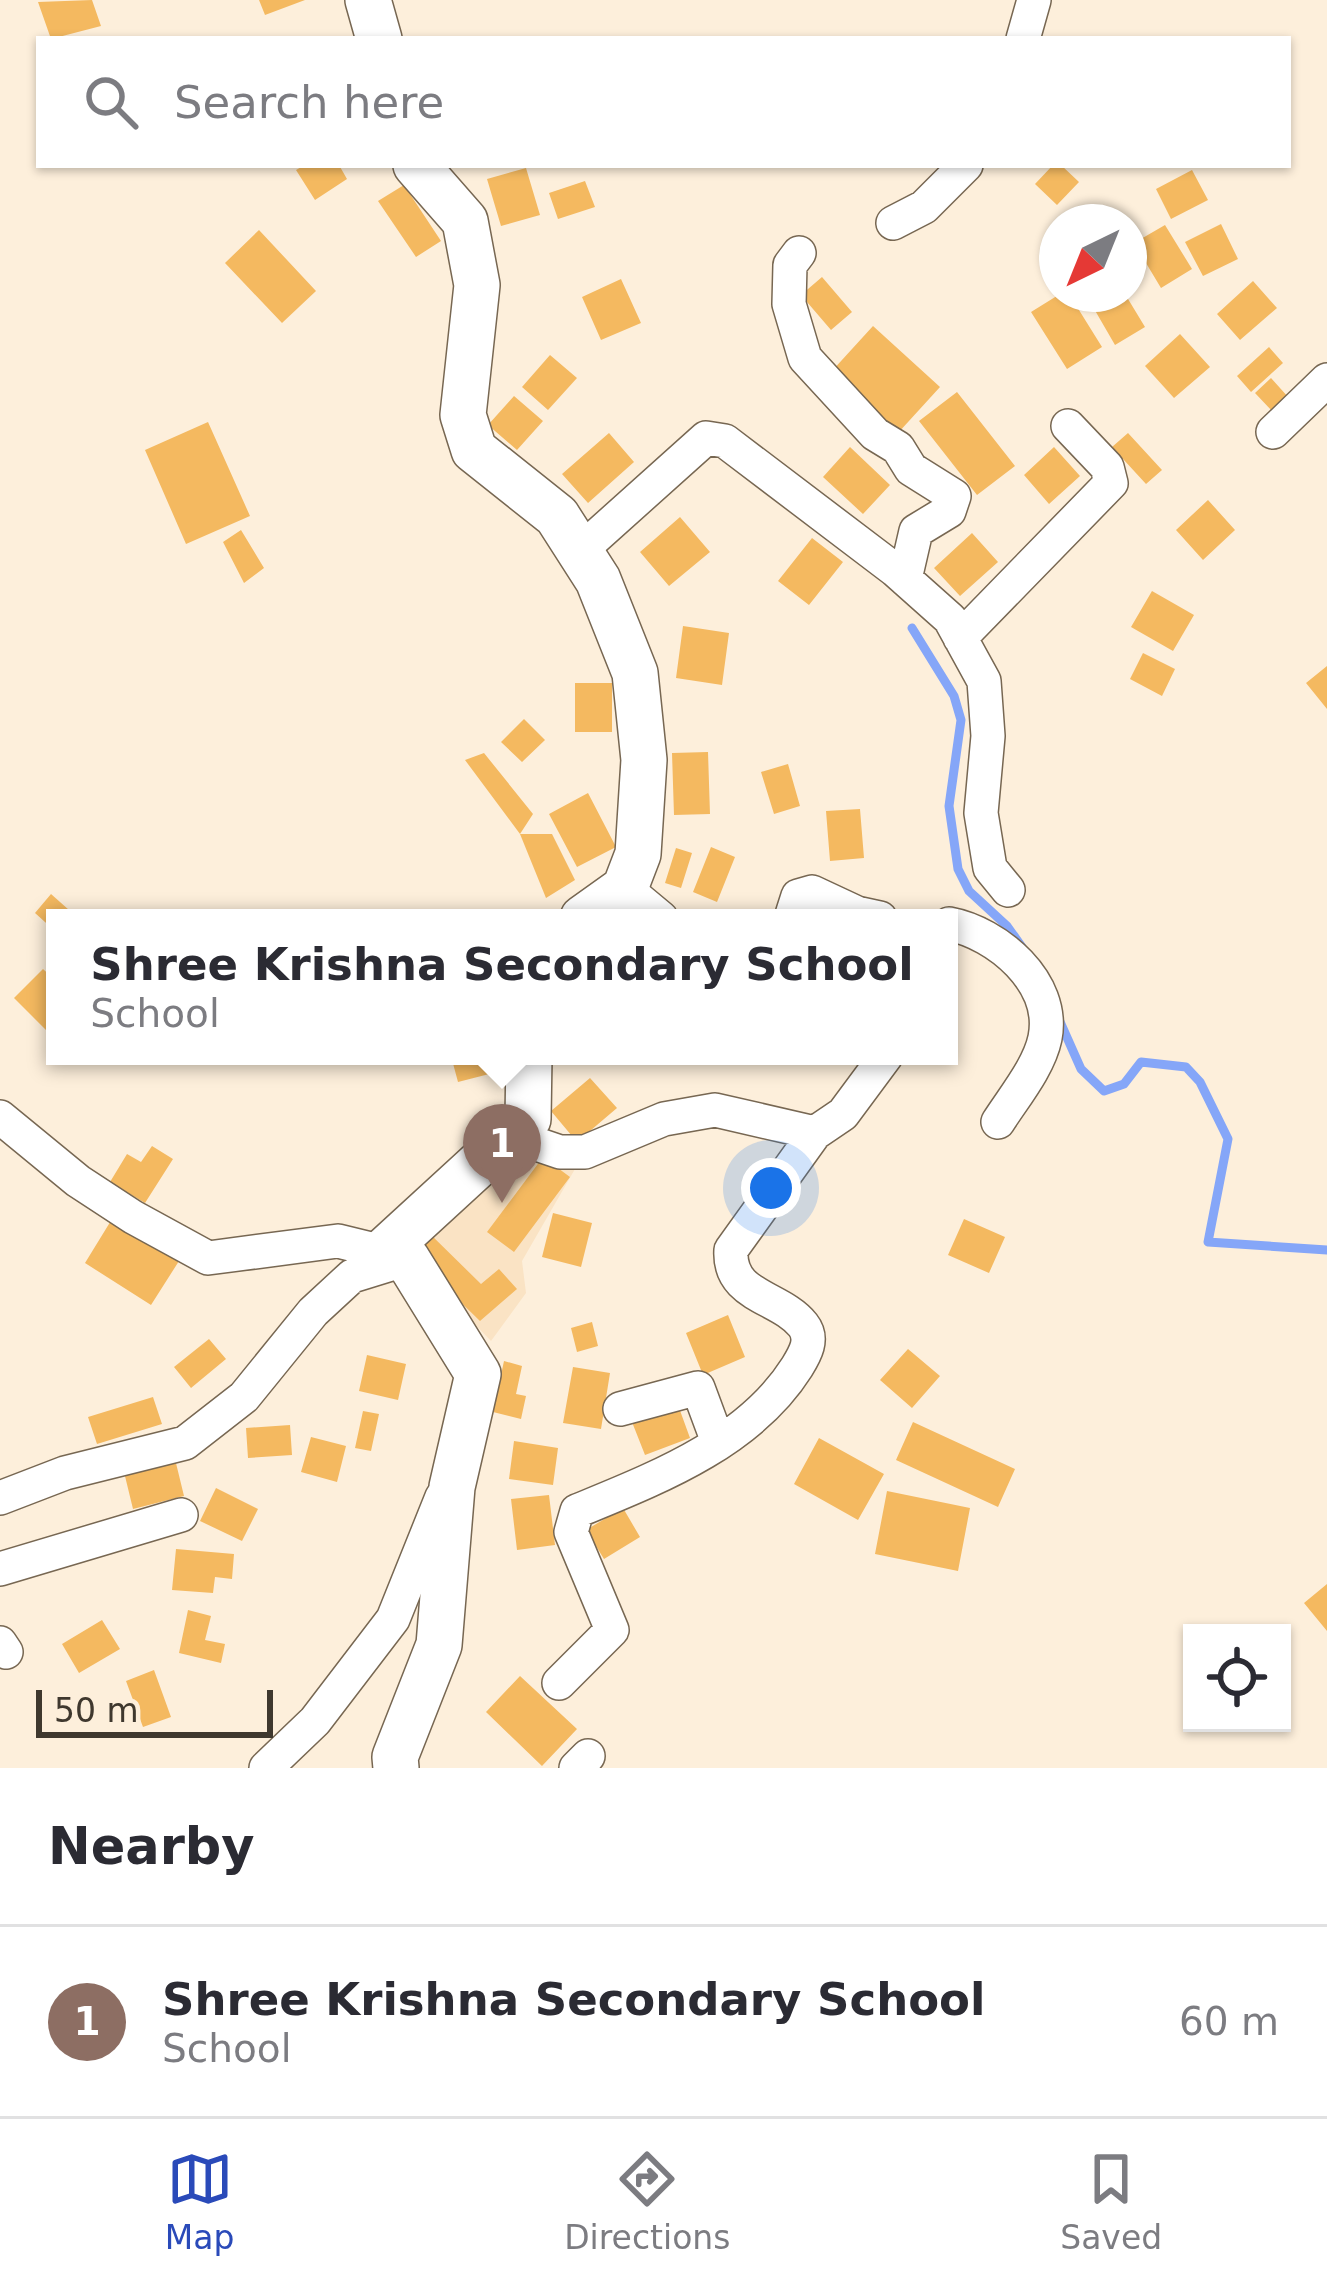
<!DOCTYPE html>
<style>
body{margin:0;font-family:"DejaVu Sans",sans-serif;background:#f7f7f7;color:#2b2b33}
.controls{position:absolute;right:36px;bottom:36px;display:grid;overflow:hidden;border-radius:0px;box-shadow:0 3px 9px #0004}
.controls button{width:108px;height:108px;display:grid;place-items:center;padding:0;border:0;border-bottom:3px solid #e1e1e2;background:#fff;color:#2b2b33;font:60px sans-serif}
.compass{position:absolute;left:1039px;top:204px;width:108px;height:108px;border-radius:50%;background:#fff;box-shadow:0 3px 9px #0004;rotate:223deg}
.scale{position:absolute;left:36px;bottom:30px;width:237px;box-sizing:border-box;padding-left:12px;border:6px solid #3f382e;border-top:0;font-size:33px;line-height:42px;white-space:nowrap;color:#3f382e;-webkit-text-stroke:9px #fdefdb;paint-order:stroke}
.you{position:absolute;left:771px;top:1188px;width:42px;height:42px;margin:-30px;border:9px solid #fff;border-radius:50%;background:#1a73e8;box-shadow:0 0 0 18px #1a73e833}
.badge{display:grid;place-items:center;width:78px;height:78px;border-radius:50%;background:#2a4ab9;color:#fff;font-size:39px;font-weight:700}
.pin{position:absolute;translate:-50% -99px;filter:drop-shadow(0 3px 6px #0008)}
.pin::after{content:'';position:absolute;top:63px;width:42px;height:36px;background:inherit;clip-path:polygon(0 0,100% 0,50% 100%)}
.popup{position:absolute;left:46px;top:909px;width:912px;height:156px;box-sizing:border-box;display:grid;place-content:center;border-radius:0px;background:#fff;filter:drop-shadow(0 3px 9px #0005);font-size:39px;white-space:nowrap;color:#7c7c81}
.popup b{font-size:45px;color:#2b2b33}
.popup::after{content:'';position:absolute;left:50%;top:100%;margin-left:-24px;border:24px solid transparent;border-top-color:#fff}
.list{margin:0;padding:0;list-style:none}
h2{display:flex;justify-content:space-between;align-items:center;height:156px;margin:0;padding:0 48px;font-size:51px}
h2 small{font-size:39px;font-weight:400;color:#7c7c81}
.list li{display:grid;grid-template-columns:78px 1fr auto;gap:36px;align-items:center;box-sizing:border-box;height:192px;padding:0 48px;border-top:3px solid #e1e1e2}
.list b{display:block;font-size:45px;white-space:nowrap}
.list p{margin:0;font-size:39px;white-space:nowrap;color:#7c7c81}
.list em{font-size:39px;font-style:normal;color:#7c7c81}
.icon{flex:none;width:66px;height:66px;fill:none;stroke:currentColor;stroke-width:2;stroke-linecap:round;stroke-linejoin:round}
.map{position:relative;flex:none;width:1327px;height:1768px;overflow:hidden}
.search{position:absolute;background:#fff;box-shadow:0 3px 9px #0004;left:36px;right:36px;top:36px;height:132px;display:flex;align-items:center;gap:30px;box-sizing:border-box;padding:0 42px;border-radius:0px;color:#7c7c81;font-size:45px}
.sheet{height:348px;background:#fff}
nav{display:flex;justify-content:space-around;align-items:center;box-sizing:border-box;height:168px;border-top:3px solid #e1e1e2;background:#fff;font-size:33px;color:#7c7c81}
nav a{display:grid;justify-items:center;gap:6px}
nav .on{color:#2a4ab9}
.map>svg:first-child{display:block}
</style>
<div class="map">
<svg width="1327" height="1768" viewBox="0 0 1327 1768">
<rect width="100%" height="100%" fill="#fdefdb"/>
<!-- built -->
<path fill="#fae3c4" d="M 518,1145 L 579,1162 L 522,1261 L 526,1293 L 491,1341 L 398,1244 Z"/>
<g fill="none" stroke-linecap="round" stroke-linejoin="round">
<!-- stream -->
<path stroke="#85a6f8" stroke-width="9" d="M 912,628 L 954,696 L 961,720 L 949,806 L 958,869 L 969,891 L 1007,926 L 1022,947
M 1057,1015 L 1081,1069 L 1104,1091 L 1124,1084 L 1141,1062 L 1186,1067 L 1200,1082 L 1228,1139 L 1208,1242 L 1327,1250"/>
</g>
<!-- building -->
<path fill="#f4b960" d="M 92,0 L 101,26 L 51,39 L 38,2 Z
M 259,0 L 305,0 L 265,15 Z
M 305,165 L 339,165 L 347,179 L 315,200 L 296,170 Z
M 1053,165 L 1061,165 L 1079,182 L 1057,205 L 1035,184 Z
M 526,168 L 540,215 L 501,226 L 487,179 Z
M 1192,170 L 1208,200 L 1171,219 L 1156,189 Z
M 585,181 L 595,207 L 558,219 L 549,193 Z
M 404,185 L 441,241 L 416,257 L 378,201 Z
M 1221,224 L 1238,259 L 1203,276 L 1185,242 Z
M 1165,225 L 1192,269 L 1161,288 L 1134,243 Z
M 259,230 L 316,291 L 282,323 L 225,263 Z
M 822,277 L 852,312 L 831,330 L 801,295 Z
M 621,279 L 641,323 L 601,340 L 582,297 Z
M 1253,281 L 1277,308 L 1240,340 L 1217,314 Z
M 1060,294 L 1069,294 L 1102,347 L 1067,369 L 1031,312 Z
M 1115,294 L 1125,294 L 1145,327 L 1115,345 L 1093,307 Z
M 873,326 L 940,387 L 898,433 L 831,372 Z
M 1180,334 L 1210,367 L 1174,398 L 1145,366 Z
M 1269,347 L 1283,363 L 1251,392 L 1237,376 Z
M 550,355 L 577,378 L 548,410 L 522,387 Z
M 1271,378 L 1289,398 L 1273,412 L 1255,393 Z
M 957,392 L 1015,466 L 977,495 L 919,421 Z
M 514,396 L 543,421 L 517,450 L 488,425 Z
M 208,422 L 250,516 L 186,544 L 145,450 Z
M 609,433 L 634,462 L 588,503 L 562,474 Z
M 1128,433 L 1162,470 L 1146,484 L 1112,447 Z
M 850,447 L 890,485 L 863,514 L 823,477 Z
M 1054,447 L 1080,476 L 1049,504 L 1024,475 Z
M 1208,500 L 1235,530 L 1203,560 L 1176,530 Z
M 680,517 L 710,552 L 669,586 L 640,552 Z
M 241,530 L 264,568 L 244,583 L 223,542 Z
M 972,533 L 998,562 L 960,596 L 934,568 Z
M 812,538 L 843,562 L 809,605 L 778,581 Z
M 1152,591 L 1194,615 L 1173,651 L 1131,627 Z
M 683,626 L 729,633 L 722,685 L 676,678 Z
M 1143,653 L 1175,669 L 1162,696 L 1130,679 Z
M 1327,666 L 1327,709 L 1306,683 Z
M 575,683 L 612,683 L 612,732 L 575,732 Z
M 524,719 L 545,740 L 522,762 L 501,742 Z
M 708,752 L 710,814 L 674,815 L 672,753 Z
M 484,753 L 533,814 L 520,834 L 465,760 Z
M 788,764 L 800,806 L 774,814 L 761,772 Z
M 588,793 L 616,847 L 577,867 L 549,814 Z
M 860,809 L 864,858 L 830,861 L 826,811 Z
M 520,834 L 552,834 L 575,880 L 546,898 Z
M 711,847 L 735,857 L 717,902 L 693,892 Z
M 676,848 L 692,853 L 681,888 L 665,883 Z
M 51,894 L 78,918 L 55,918 L 55,931 L 35,913 Z
M 43,969 L 55,980 L 55,1023 L 47,1031 L 14,998 Z
M 451,1056 L 492,1056 L 497,1072 L 458,1082 Z
M 590,1078 L 617,1108 L 577,1142 L 551,1111 Z
M 152,1146 L 173,1159 L 145,1203 L 110,1182 L 127,1154 L 141,1162 Z
M 543,1157 L 570,1177 L 514,1252 L 487,1232 Z
M 553,1213 L 592,1223 L 581,1267 L 542,1257 Z
M 112,1219 L 179,1261 L 151,1305 L 85,1263 Z
M 964,1219 L 1005,1237 L 989,1273 L 948,1255 Z
M 425,1229 L 481,1284 L 499,1269 L 517,1289 L 480,1321 L 406,1249 Z
M 728,1315 L 745,1357 L 703,1375 L 686,1333 Z
M 592,1322 L 598,1346 L 577,1352 L 571,1328 Z
M 209,1339 L 226,1359 L 191,1388 L 174,1367 Z
M 908,1349 L 940,1376 L 912,1408 L 880,1380 Z
M 367,1355 L 406,1364 L 398,1400 L 359,1391 Z
M 504,1361 L 522,1366 L 516,1394 L 526,1396 L 521,1419 L 493,1412 Z
M 573,1367 L 610,1373 L 601,1429 L 563,1423 Z
M 153,1397 L 162,1424 L 97,1444 L 88,1417 Z
M 678,1405 L 690,1438 L 645,1455 L 632,1422 Z
M 363,1411 L 379,1414 L 371,1451 L 355,1448 Z
M 913,1422 L 1015,1469 L 998,1507 L 896,1460 Z
M 290,1425 L 292,1455 L 248,1458 L 246,1428 Z
M 311,1437 L 346,1446 L 337,1482 L 301,1472 Z
M 819,1438 L 884,1474 L 858,1520 L 794,1484 Z
M 514,1441 L 558,1448 L 553,1485 L 509,1479 Z
M 175,1459 L 184,1496 L 133,1509 L 124,1472 Z
M 216,1488 L 258,1509 L 242,1541 L 200,1521 Z
M 887,1491 L 970,1508 L 958,1571 L 875,1554 Z
M 549,1495 L 555,1545 L 517,1550 L 511,1499 Z
M 623,1508 L 640,1537 L 604,1559 L 586,1530 Z
M 176,1549 L 234,1554 L 232,1579 L 215,1577 L 213,1593 L 172,1590 Z
M 1327,1584 L 1327,1631 L 1304,1603 Z
M 188,1610 L 211,1616 L 205,1640 L 225,1644 L 221,1663 L 179,1653 Z
M 102,1620 L 120,1649 L 79,1673 L 62,1644 Z
M 154,1670 L 171,1717 L 143,1727 L 126,1681 Z
M 520,1676 L 577,1729 L 542,1766 L 486,1712 Z"/>
<g fill="none" stroke-linecap="round" stroke-linejoin="round">
<!-- street casing -->
<g stroke="#776752" stroke-width="36">
<path id="street" d="M 1023,39 L 1034,0
M 893,223 L 924,207 L 966,165
M 799,253 L 790,265 L 789,304 L 805,358 L 875,434 L 898,448 L 911,469 L 954,496 L 949,511 L 916,531 L 905,579
M 1273,432 L 1327,380
M 580,551 L 706,438 L 725,441 L 895,570 L 950,619 L 984,681 L 988,736 L 981,813 L 990,868 L 1008,890
M 960,638 L 1111,483 L 1107,467 L 1068,426
M 625,888 L 661,918
M 791,918 L 798,896 L 812,892 L 857,913 L 880,918
M 949,924 C 997,933 1056,982 1045,1038 C 1039,1067 1014,1097 998,1122
M 0,1117 L 78,1181 L 133,1217 L 208,1258 L 338,1241 L 383,1252
M 510,1135 L 560,1152 L 585,1152 L 664,1119 L 715,1110 L 815,1133 L 843,1114 L 886,1056
M 620,1409 L 698,1388 L 718,1442
M 0,1498 L 65,1473 L 185,1443 L 244,1397 L 313,1312 L 352,1276 L 407,1259
M 0,1569 L 181,1515
M 0,1643 L 6,1652
M 559,1683 L 612,1630 L 571,1532 L 577,1511 C 657,1478 749,1443 797,1367 C 805,1354 814,1339 803,1325 C 780,1296 728,1297 731,1250 L 815,1133
M 266,1768 L 315,1721 L 393,1619 L 442,1497
M 576,1768 L 588,1756"/>
</g>
<!-- secondary casing -->
<g stroke="#776752" stroke-width="48">
<path id="secondary" d="M 368,0 L 379,39
M 416,165 L 465,221 L 477,285 L 463,415 L 474,450 L 557,516 L 598,580 L 635,673 L 644,760 L 638,854 L 625,888 L 583,918
M 396,1768 L 395,1757 L 439,1645 L 452,1487 L 478,1374 L 407,1259 L 383,1252 L 528,1119 L 529,1056"/>
</g>
<!-- street -->
<use href="#street" stroke="#fff" stroke-width="33"/>
<!-- secondary -->
<use href="#secondary" stroke="#fff" stroke-width="45"/>
</g>
</svg>
<div class="controls">
<button><svg class="icon" aria-label="locate" viewBox="0 0 24 24"><circle cx="12" cy="12" r="6"/><path d="M12 2v4M12 18v4M2 12h4M18 12h4"/></svg></button>
</div>
<svg class="compass" viewBox="-18 -18 36 36"><path d="M0-13l5 13h-10z" fill="#e53935"/><path d="M0 13l5-13h-10z" fill="#7c7c81"/></svg>
<div class="scale">50 m</div>
<div class="you"></div>
<div class="pin badge" style="left:502px;top:1203px;background:#8d6e63">1</div>
<div class="popup"><b>Shree Krishna Secondary School</b>School</div>
<div class="search"><svg class="icon" aria-label="search" viewBox="0 0 24 24"><circle cx="10" cy="10" r="6"/><path d="M15 15l6 6"/></svg>Search here</div>
</div>
<section class="sheet">
<h2>Nearby<small></small></h2>
<ul class="list">
<li><span class="badge" style="background:#8d6e63">1</span><div><b>Shree Krishna Secondary School</b><p>School</p></div><em>60 m</em></li>
</ul>
</section>
<nav>
<a class="on"><svg class="icon" aria-label="map" viewBox="0 0 24 24"><path d="M3 6l6-2 6 2 6-2v14l-6 2-6-2-6 2zM9 4v14M15 6v14"/></svg>Map</a>
<a><svg class="icon" aria-label="directions" viewBox="0 0 24 24"><path d="M12 3l9 9-9 9-9-9zM9 14v-3h6M13 9l2 2-2 2"/></svg>Directions</a>
<a><svg class="icon" aria-label="saved" viewBox="0 0 24 24"><path d="M7 4h10v16l-5-4-5 4z"/></svg>Saved</a>
</nav>
